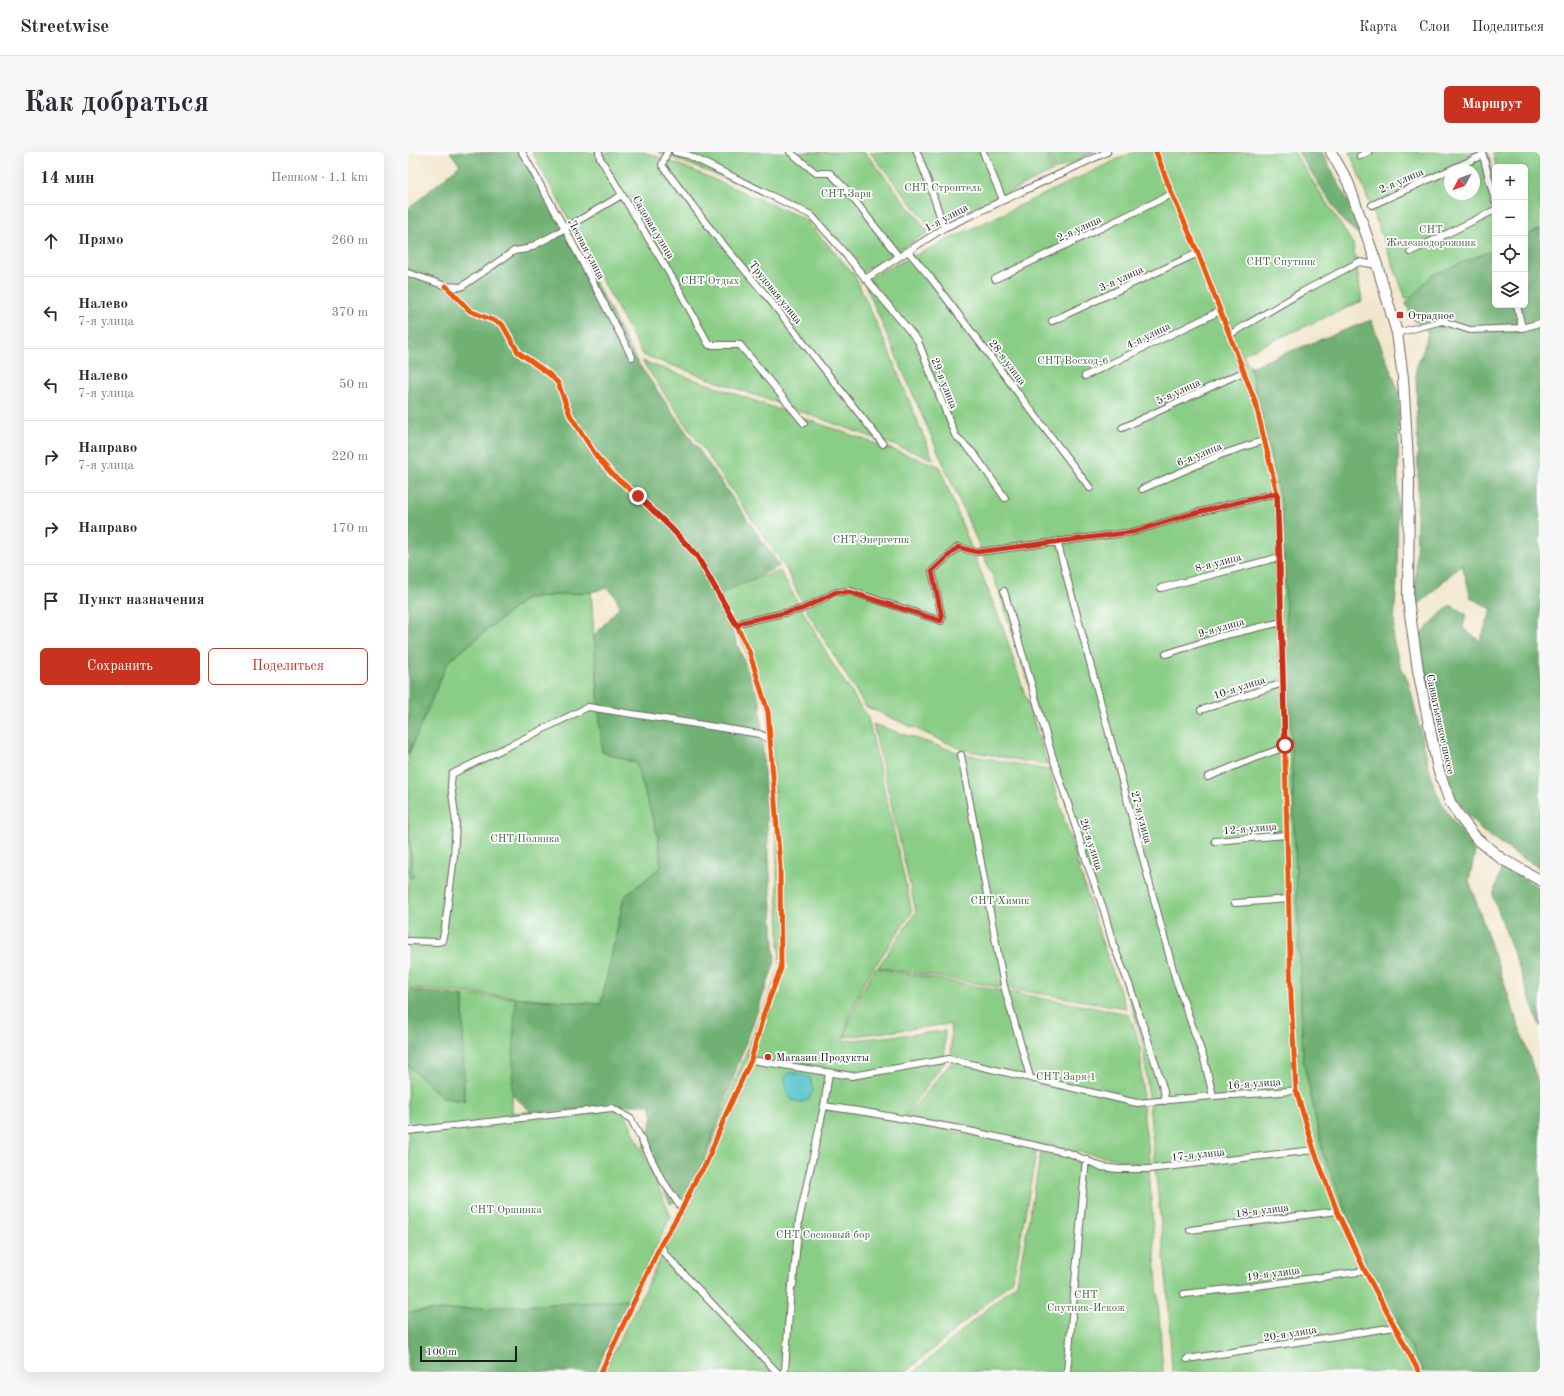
<!DOCTYPE html>
<html lang="ru">
<meta charset="utf-8">
<style>
body{margin:0;font-family:"Old Standard TT",serif;background:#f7f7f7;color:#2b2b33}
.controls{position:absolute;right:12px;top:12px;display:grid;overflow:hidden;border-radius:6px;box-shadow:0 4px 16px #0002}
.controls button{width:36px;height:36px;display:grid;place-items:center;padding:0;border:0;border-bottom:1px solid #e1e1e2;background:#fff;color:#2b2b33;font:20px sans-serif}
.compass{position:absolute;left:1036px;top:12px;width:36px;height:36px;border-radius:50%;background:#fff;box-shadow:0 4px 16px #0002;rotate:229deg}
.scale{position:absolute;left:12px;bottom:10px;width:97px;box-sizing:border-box;padding-left:4px;border:2px solid #1c1c1c;border-top:0;font-size:11px;line-height:14px;white-space:nowrap;color:#1c1c1c;-webkit-text-stroke:3px #fff;paint-order:stroke}
.stop{position:absolute;width:12px;height:12px;margin:-9px;border:3px solid #c8321e;border-radius:50%;background:#fff}
.stop.end{background:#c8321e;border-color:#fff;box-shadow:0 1px 4px #0008}
.list{margin:0;padding:0;list-style:none}
h2{display:flex;justify-content:space-between;align-items:center;height:52px;margin:0;padding:0 16px;font-size:17px}
h2 small{font-size:13px;font-weight:400;color:#7c7c81}
.list li{display:grid;grid-template-columns:26px 1fr auto;gap:12px;align-items:center;box-sizing:border-box;height:72px;padding:0 16px;border-top:1px solid #e1e1e2}
.list b{display:block;font-size:15px;white-space:nowrap}
.list p{margin:0;font-size:13px;white-space:nowrap;color:#7c7c81}
.list em{font-size:13px;font-style:normal;color:#7c7c81}
.actions{display:flex;gap:8px;padding:12px 16px}
.actions a{flex:1;padding:9px 0;border:1px solid #c8321e;border-radius:6px;text-align:center;font-size:14px;color:#c8321e}
.actions .main{background:#c8321e;color:#fff}
.icon{flex:none;width:22px;height:22px;fill:none;stroke:currentColor;stroke-width:2;stroke-linecap:round;stroke-linejoin:round}
.map{position:relative;flex:none;width:1132px;height:1220px;overflow:hidden;border-radius:6px}
header{display:flex;align-items:center;gap:24px;box-sizing:border-box;height:56px;padding:0 20px;background:#fff;border-bottom:1px solid #e1e1e2}
header strong{font-size:19px}
nav{display:flex;gap:22px;margin-inline-start:auto;font-size:14px}
.intro{display:flex;align-items:center;justify-content:space-between;box-sizing:border-box;height:96px;padding:0 24px}
h1{margin:0;font-size:28px}
.button{padding:10px 18px;border-radius:6px;background:#c8321e;color:#fff;font-size:14px;font-weight:700}
main{display:flex;gap:24px;padding:0 24px}
aside{flex:1;background:#fff;border-radius:6px;box-shadow:0 4px 16px #0002}
.map>svg:first-child{display:block}
</style>
<header>
<strong>Streetwise</strong>
<nav><a>Карта</a><a>Слои</a><a>Поделиться</a></nav>
</header>
<div class="intro"><h1>Как добраться</h1><a class="button">Маршрут</a></div>
<main>
<aside>
<h2>14 мин<small>Пешком · 1.1 km</small></h2>
<ul class="list">
<li><svg class="icon" aria-label="ahead" viewBox="0 0 24 24"><path d="M12 20V5M6 11l6-6 6 6"/></svg><div><b>Прямо</b></div><em>260 m</em></li>
<li><svg class="icon" aria-label="left" viewBox="0 0 24 24"><path d="M17 20v-9H6M10 6l-5 5 5 5"/></svg><div><b>Налево</b><p>7-я улица</p></div><em>370 m</em></li>
<li><svg class="icon" aria-label="left" viewBox="0 0 24 24"><path d="M17 20v-9H6M10 6l-5 5 5 5"/></svg><div><b>Налево</b><p>7-я улица</p></div><em>50 m</em></li>
<li><svg class="icon" aria-label="right" viewBox="0 0 24 24"><path d="M7 20v-9h11M14 6l5 5-5 5"/></svg><div><b>Направо</b><p>7-я улица</p></div><em>220 m</em></li>
<li><svg class="icon" aria-label="right" viewBox="0 0 24 24"><path d="M7 20v-9h11M14 6l5 5-5 5"/></svg><div><b>Направо</b></div><em>170 m</em></li>
<li><svg class="icon" aria-label="arrive" viewBox="0 0 24 24"><path d="M6 21V4h12l-3 4 3 4H6"/></svg><div><b>Пункт назначения</b></div></li>
</ul>
<div class="actions"><a class="main">Сохранить</a><a>Поделиться</a></div>
</aside>
<div class="map">
<svg width="1132" height="1220" viewBox="0 0 1132 1220">
<rect width="100%" height="100%" fill="#fff"/>
<filter id="ink" filterUnits="userSpaceOnUse"><feTurbulence type="fractalNoise" baseFrequency=".025" numOctaves="2"/><feDisplacementMap in="SourceGraphic" scale="8" xChannelSelector="R" yChannelSelector="G"/><feConvolveMatrix kernelMatrix="1 2 1 2 8 2 1 2 1" color-interpolation-filters="sRGB"/></filter>
<filter id="wash" filterUnits="userSpaceOnUse"><feTurbulence type="fractalNoise" baseFrequency=".012" numOctaves="4" result="noise"/><feDisplacementMap in="SourceGraphic" scale="16" xChannelSelector="R" yChannelSelector="G"/><feGaussianBlur stdDeviation="0.9" result="paint"/><feColorMatrix in="noise" values="0 0 0 0 0 0 0 0 0 0 0 0 0 0 0 0 0 1.4 0 .05"/><feComposite in="paint" operator="in"/></filter>
<g filter="url(#wash)">
<rect width="100%" height="100%" fill="#f2e7ce"/>
<!-- green -->
<path fill="#8acd86" stroke="#537451" fill-rule="evenodd" d="M 124,0 L 236,0 L 277,15 L 397,67 L 446,122 L 480,197 L 525,307 L 235,203 Z
M 250,0 L 457,0 L 521,80 L 453,121 L 394,57 Z
M 462,0 L 638,0 L 645,19 L 525,78 Z
M 640,0 L 687,0 L 647,18 Z
M 725,0 L 886,0 L 945,92 L 954,149 L 835,202 L 842,215 L 874,355 L 895,907 L 915,1001 L 963,1123 L 1016,1220 L 764,1220 L 760,1145 L 735,890 L 591,439 L 455,128 Z
M 942,0 L 1080,0 L 1087,30 L 1087,104 L 998,147 ZM 1042,18 L 1066,18 L 1066,42 L 1042,42 Z
M 1085,0 L 1132,0 L 1132,84 L 1117,90 L 1117,15 L 1088,15 Z
M 234,209 L 531,314 L 595,476 L 640,613 L 555,598 L 457,554 L 397,456 L 377,415 Z
M 372,419 L 426,514 L 460,566 L 504,760 L 456,830 L 443,859 L 435,889 L 537,879 L 536,911 L 493,968 L 629,996 L 605,1128 L 498,1220 L 202,1220 L 198,1215 L 271,1069 L 372,817 L 364,557 L 311,438 Z
M 183,440 L 194,600 L 228,611 L 250,684 L 253,715 L 216,745 L 193,852 L 0,836 L 0,725 L 5,725 L 0,665 L 0,603 L 40,510 L 119,446 Z
M 465,572 L 555,602 L 641,618 L 693,787 L 718,856 L 470,815 L 508,760 Z
M 468,816 L 721,862 L 732,893 L 736,967 L 743,1014 L 496,966 L 544,910 L 542,872 L 437,885 C 444,860 453,837 468,816 Z
M 55,843 L 107,846 L 104,961 L 214,954 L 263,1064 L 222,1148 L 0,1160 L 0,913 L 35,946 L 56,949 Z
M 633,1001 L 741,1017 L 755,1220 L 506,1220 L 609,1131 Z"/>
<!-- forest -->
<path fill="#6fb073" stroke="#466648" d="M 42,0 L 114,0 L 148,55 L 228,208 L 372,414 L 310,443 L 352,550 L 367,810 L 294,1012 L 278,1045 L 262,1052 L 235,995 L 245,966 L 242,952 L 123,960 L 104,942 L 107,846 L 193,852 L 216,745 L 253,715 L 250,684 L 228,611 L 194,600 L 186,484 L 212,454 L 207,444 L 199,436 L 183,440 L 118,446 L 40,510 L 0,603 L 0,57 L 52,13 Z
M 890,0 L 914,0 L 916,4 L 947,62 L 951,83 L 934,68 Z
M 1132,77 L 1132,716 L 1111,704 L 1073,678 L 1048,648 L 1029,586 L 1011,483 L 1042,453 L 1058,462 L 1055,476 L 1072,489 L 1084,457 L 1063,446 L 1054,412 L 1007,456 L 1010,324 L 1008,217 L 1016,196 L 1020,180 L 1004,167 L 998,151 L 1024,123 L 1087,97 L 1087,153 L 1117,153 L 1117,84 Z
M 963,168 L 991,240 L 989,426 L 985,488 L 992,512 L 1001,532 L 1024,627 L 1029,642 L 1038,658 L 1067,700 L 1061,729 L 1132,936 L 1132,1220 L 1016,1220 L 963,1123 L 915,1001 L 895,907 L 874,355 L 842,215 Z
M 0,665 L 5,725 L 0,725 Z
M 1094,714 L 1132,736 L 1132,875 L 1085,744 Z
M 0,838 L 55,843 L 56,949 L 35,946 L 0,913 Z
M 222,1148 L 187,1220 L 0,1220 L 0,1160 Z"/>
<!-- water -->
<path fill="#54c2cc" stroke="#386f74" d="M 383,920 L 402,925 L 405,938 L 400,948 L 394,950 L 384,948 L 377,936 L 377,925 Z"/>
</g>
<g filter="url(#ink)">
<g fill="none" stroke-linecap="round" stroke-linejoin="round">
<!-- street casing -->
<g stroke="#67635a" stroke-width="8">
<path id="street" d="M 114,0 L 157,77 L 224,205
M 191,0 L 192,6 L 269,134 L 301,193 L 332,193 L 396,271
M 259,0 L 254,13 L 304,79 L 361,147 L 475,292
M 267,0 L 280,3 L 403,63 L 428,91 L 510,189 L 547,283 L 567,303 L 597,346
M 382,0 L 408,21 L 422,21 L 436,35 L 491,105
M 509,0 L 524,40 L 536,76
M 575,0 L 595,48
M 748,0 L 764,42 L 790,101 L 847,249 L 869,341 L 872,405 L 883,845 L 888,938 L 906,998 L 929,1059 L 957,1119 L 1011,1220
M 1074,0 L 1087,49
M 952,4 L 960,0
M 964,53 L 1075,3
M 500,99 L 522,125 L 682,336
M 1002,100 L 1087,58
M 0,121 L 38,134 L 53,135 L 106,99 L 119,97 L 144,84 L 214,43
M 457,127 L 536,76 L 699,0
M 587,127 L 764,42
M 38,134 L 62,159 L 94,172 L 110,200 L 141,222 L 150,231 L 162,263 L 189,305 L 206,324 L 230,344 L 263,376 L 289,404 L 329,474 L 341,499 L 360,560 L 372,715 L 373,816 L 356,861 L 343,908 L 318,962 L 298,1012 L 288,1027 L 274,1057 L 253,1092 L 193,1220
M 1109,153 L 1114,176
M 644,169 L 790,101
M 989,181 L 1034,169 L 1062,178 L 1114,176 L 1132,171
M 821,183 L 894,140 L 951,110 L 969,113
M 677,224 L 812,159
M 714,276 L 835,220
M 734,337 L 812,303 L 857,288
M 649,389 L 767,825 L 796,907 L 805,944
M 753,436 L 872,405
M 596,439 L 644,603 L 682,719 L 696,759 L 705,792 L 721,832 L 739,885 L 756,939 L 757,949
M 329,474 L 335,470 L 394,457 L 428,440 L 442,439 L 533,469 L 534,465 L 524,419 L 550,395 L 569,400 L 725,380 L 783,362 L 869,341
M 758,502 L 814,484 L 874,470
M 793,558 L 875,531
M 553,603 L 596,834 L 622,925
M 800,625 L 844,607 L 872,597 L 877,593
M 807,689 L 879,683
M 827,751 L 881,747
M 0,789 L 29,790 L 34,789 L 37,776 L 46,704 L 48,671 L 43,633 L 44,622 L 180,555 L 352,582 L 362,588
M 343,908 L 444,924 L 541,907 L 729,951 C 755,949 780,946 805,944 C 833,942 861,942 888,938
M 421,921 L 416,954 L 457,960 L 552,977 L 661,1001 L 694,1015 L 710,1017 L 741,1017 L 906,998
M 0,979 L 204,956 L 223,967 L 253,1026 L 274,1057
M 782,1078 L 929,1059
M 253,1092 L 256,1101 L 369,1220
M 776,1142 L 849,1134 L 957,1119
M 779,1207 L 987,1175
M 375,1220 L 377,1218 L 383,1134 L 385,1133 L 391,1068 L 416,954
M 659,1220 L 678,1007"/>
</g>
<!-- primary casing -->
<g stroke="#67635a" stroke-width="12">
<path id="primary" d="M 923,0 L 940,30 L 969,113 L 989,181 L 995,226 L 1001,324 L 1000,448 L 1010,518 L 1030,617 L 1042,650 L 1052,665 L 1068,686 L 1094,707 L 1132,728"/>
</g>
<!-- street -->
<use href="#street" stroke="#fff" stroke-width="6"/>
<!-- primary -->
<use href="#primary" stroke="#fff" stroke-width="10"/>
<!-- cycleway casing -->
<g stroke="#fff" stroke-width="8">
<path id="cycleway" d="M 748,0 L 764,42 L 790,101 L 847,249 L 869,341 L 872,405 L 883,845 L 888,938 L 906,998 L 929,1059 L 957,1119 L 1011,1220
M 38,134 L 62,159 L 94,172 L 110,200 L 141,222 L 150,231 L 162,263 L 189,305 L 206,324 L 230,344 L 263,376 L 289,404 L 329,474 L 341,499 L 360,560 L 372,715 L 373,816 L 356,861 L 343,908 L 318,962 L 298,1012 L 288,1027 L 274,1057 L 253,1092 L 193,1220"/>
</g>
<!-- cycleway -->
<use href="#cycleway" stroke="#e8590c" stroke-width="5"/>
</g>
</g>
<g fill="none" stroke-linecap="round" stroke-linejoin="round" filter="url(#ink)">
<!-- route -->
<path stroke="#c8321e" stroke-width="5" d="M 230,344 L 263,376 L 289,404 L 329,474 L 335,470 L 394,457 L 428,440 L 442,440 L 533,469 L 534,465 L 524,419 L 550,395 L 569,400 L 725,380 L 783,362 L 869,341 L 877,593"/>
</g>
<!-- markers -->
<g fill="#c8321e" stroke="#fff" stroke-width="1.5">
<rect x="988" y="159" width="8" height="8" rx="2"/>
<circle cx="360" cy="905" r="4"/>
</g>
<g text-anchor="middle" stroke-width="3.5" stroke-linejoin="round" paint-order="stroke">
<!-- street labels -->
<g font-size="11" fill="#1c1c1c" stroke="#fff">
<text transform="translate(993 28) rotate(-24)" y="4">2-я улица</text>
<text transform="translate(538 65) rotate(-28)" y="4">1-я улица</text>
<text transform="translate(246 75) rotate(59)" y="4">Садовая улица</text>
<text transform="translate(671 76) rotate(-25)" y="4">2-я улица</text>
<text transform="translate(179 97) rotate(62)" y="4">Лесная улица</text>
<text transform="translate(713 126) rotate(-25)" y="4">3-я улица</text>
<text transform="translate(368 140) rotate(51)" y="4">Трудовая улица</text>
<text transform="translate(740 183) rotate(-26)" y="4">4-я улица</text>
<text transform="translate(600 210) rotate(53)" y="4">28-я улица</text>
<text transform="translate(537 231) rotate(68)" y="4">29-я улица</text>
<text transform="translate(770 239) rotate(-25)" y="4">5-я улица</text>
<text transform="translate(791 302) rotate(-22)" y="4">6-я улица</text>
<text transform="translate(810 410) rotate(-15)" y="4">8-я улица</text>
<text transform="translate(813 475) rotate(-16)" y="4">9-я улица</text>
<text transform="translate(831 535) rotate(-18)" y="4">10-я улица</text>
<text transform="translate(1033 572) rotate(78)" y="4">Савватьевское шоссе</text>
<text transform="translate(734 665) rotate(75)" y="4">27-я улица</text>
<text transform="translate(842 676) rotate(-5)" y="4">12-я улица</text>
<text transform="translate(684 692) rotate(72)" y="4">26-я улица</text>
<text transform="translate(846 931) rotate(-4)" y="4">16-я улица</text>
<text transform="translate(790 1002) rotate(-6)" y="4">17-я улица</text>
<text transform="translate(854 1058) rotate(-7)" y="4">18-я улица</text>
<text transform="translate(865 1121) rotate(-8)" y="4">19-я улица</text>
<text transform="translate(882 1181) rotate(-9)" y="4">20-я улица</text>
</g>
<!-- park labels -->
<g font-size="11" fill="#486346" stroke="#fff">
<text x="535" y="39">СНТ Строитель</text>
<text x="438" y="45">СНТ Заря</text>
<text x="1023" y="81">СНТ<tspan x="1023" dy="13">Железнодорожник</tspan></text>
<text x="873" y="113">СНТ Спутник</text>
<text x="302" y="132">СНТ Отдых</text>
<text x="665" y="212">СНТ Восход-6</text>
<text x="463" y="391">СНТ Энергетик</text>
<text x="117" y="690">СНТ Полянка</text>
<text x="592" y="752">СНТ Химик</text>
<text x="658" y="928">СНТ Заря 1</text>
<text x="98" y="1061">СНТ Оршинка</text>
<text x="415" y="1086">СНТ Сосновый бор</text>
<text x="678" y="1146">СНТ<tspan x="678" dy="13">Спутник-Искож</tspan></text>
</g>
<!-- poi labels -->
<g font-size="11" fill="#1c1c1c" stroke="#fff" text-anchor="start">
<text x="1000" y="167">Отрадное</text>
<text x="368" y="909">Магазин Продукты</text>
</g>
</g>
</svg>
<div class="controls">
<button>+</button>
<button>−</button>
<button><svg class="icon" aria-label="locate" viewBox="0 0 24 24"><circle cx="12" cy="12" r="6"/><path d="M12 2v4M12 18v4M2 12h4M18 12h4"/></svg></button>
<button><svg class="icon" aria-label="layers" viewBox="0 0 24 24"><path d="M12 4l9 5-9 5-9-5zM3 14l9 5 9-5"/></svg></button>
</div>
<svg class="compass" viewBox="-18 -18 36 36"><path d="M0-13l5 13h-10z" fill="#e53935"/><path d="M0 13l5-13h-10z" fill="#7c7c81"/></svg>
<div class="scale">100 m</div>
<div class="stop" style="left:877px;top:593px"></div>
<div class="stop end" style="left:230px;top:344px"></div>
</div>
</main>
